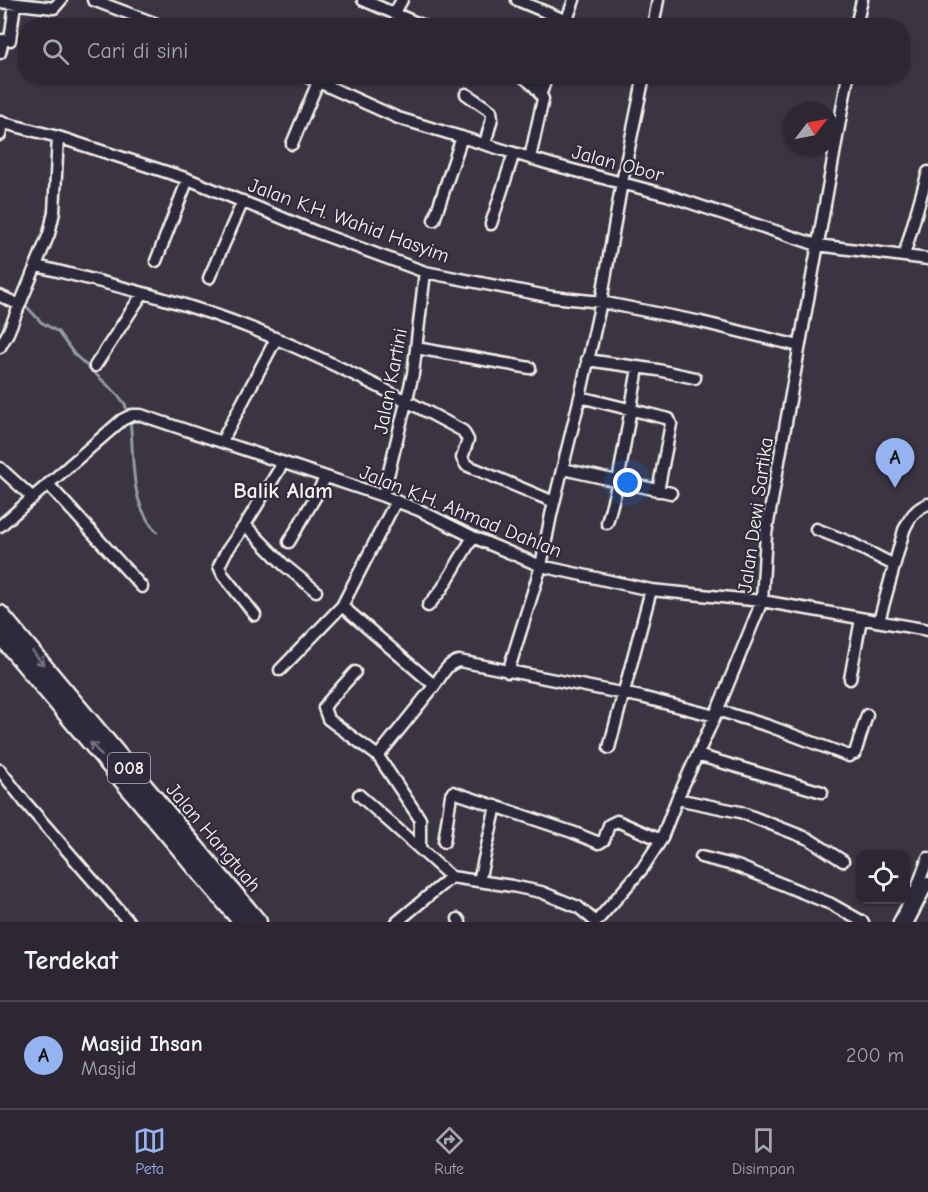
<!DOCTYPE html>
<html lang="id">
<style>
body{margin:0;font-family:"Comic Neue",sans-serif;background:#342f3a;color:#f1f3f6}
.controls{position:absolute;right:18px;bottom:18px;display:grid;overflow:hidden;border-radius:12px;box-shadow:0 2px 4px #0004}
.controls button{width:54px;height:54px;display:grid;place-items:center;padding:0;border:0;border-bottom:2px solid #48444d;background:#2c2732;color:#f1f3f6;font:30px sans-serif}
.compass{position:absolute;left:784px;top:102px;width:54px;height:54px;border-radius:50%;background:#2c2732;box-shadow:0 2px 4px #0004;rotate:58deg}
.you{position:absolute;left:628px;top:483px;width:21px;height:21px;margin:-15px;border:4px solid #fff;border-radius:50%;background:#1a73e8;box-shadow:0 0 0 9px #1a73e833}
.badge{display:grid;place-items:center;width:39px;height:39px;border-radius:50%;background:#95b2f1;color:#111;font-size:20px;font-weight:700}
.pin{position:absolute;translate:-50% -50px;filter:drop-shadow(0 2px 3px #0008)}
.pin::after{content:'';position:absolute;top:32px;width:21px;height:18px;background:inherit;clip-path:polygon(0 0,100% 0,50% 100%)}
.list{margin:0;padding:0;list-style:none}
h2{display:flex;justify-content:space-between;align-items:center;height:78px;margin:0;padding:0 24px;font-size:26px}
h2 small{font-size:20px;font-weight:400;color:#a6a5ac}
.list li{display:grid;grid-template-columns:39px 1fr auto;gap:18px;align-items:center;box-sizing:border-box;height:108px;padding:0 24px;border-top:2px solid #48444d}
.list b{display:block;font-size:22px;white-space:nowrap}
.list p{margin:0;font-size:20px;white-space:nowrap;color:#a6a5ac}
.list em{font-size:20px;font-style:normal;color:#a6a5ac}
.icon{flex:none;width:33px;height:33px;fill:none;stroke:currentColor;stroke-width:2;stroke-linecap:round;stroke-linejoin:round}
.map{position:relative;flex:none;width:928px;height:922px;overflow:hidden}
.search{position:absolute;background:#2c2732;box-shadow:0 2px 4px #0004;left:18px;right:18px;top:18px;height:66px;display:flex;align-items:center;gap:15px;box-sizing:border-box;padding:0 21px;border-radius:24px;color:#a6a5ac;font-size:22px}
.sheet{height:186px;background:#2c2732}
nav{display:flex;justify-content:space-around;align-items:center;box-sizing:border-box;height:84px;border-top:2px solid #48444d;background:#2c2732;font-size:16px;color:#a6a5ac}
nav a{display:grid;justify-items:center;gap:3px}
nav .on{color:#95b2f1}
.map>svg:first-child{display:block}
</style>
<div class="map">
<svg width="928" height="922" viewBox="0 0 928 922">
<rect width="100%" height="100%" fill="#3b3443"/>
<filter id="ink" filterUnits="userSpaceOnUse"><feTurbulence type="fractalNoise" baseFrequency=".0167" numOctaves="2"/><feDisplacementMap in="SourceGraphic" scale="12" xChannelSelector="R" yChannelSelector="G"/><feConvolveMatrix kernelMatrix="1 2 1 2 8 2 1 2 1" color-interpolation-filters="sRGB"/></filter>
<g filter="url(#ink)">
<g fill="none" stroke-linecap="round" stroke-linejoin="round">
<!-- stream -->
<path stroke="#929ca7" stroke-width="3" d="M 28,308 L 41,322 L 58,332 L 74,354 L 116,393 L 125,404 L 128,414
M 130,420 C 135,459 128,502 157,532"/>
<!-- minor casing -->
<g stroke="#f4f1e8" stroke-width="15">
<path id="minor" d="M 93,0 L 162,26
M 363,0 L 424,26
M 517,0 L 567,21
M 0,2 L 54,8 L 61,0
M 395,12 L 402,0
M 565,25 L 574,0
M 653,26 L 658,0
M 856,26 L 862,0
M 0,53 L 3,40 L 10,40 L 15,4
M 305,76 L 398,118 L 550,164 L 667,195 L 817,245 L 928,259
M 522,76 C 531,83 539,89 543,99 L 530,158
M 541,93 L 547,76
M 466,94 L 491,111 L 492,118 L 485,144
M 0,122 L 58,137 L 188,179 L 316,232 L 425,272 L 552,297 L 601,302 L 701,322 L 799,346
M 0,135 L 2,122
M 292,144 L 318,82
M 434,220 L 462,137
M 491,224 L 514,153
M 904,256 L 928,172
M 156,261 L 188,179
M 37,266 C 109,284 184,301 253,329 C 325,358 395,394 463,431 L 468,440 L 462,458 L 466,465 L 554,502
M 209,278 L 243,201
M 0,296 L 20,305
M 0,347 L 8,333 L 49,234 L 54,212 L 58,137
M 416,348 L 530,368
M 587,360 L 658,370 L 695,378
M 95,366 L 143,293
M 580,397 L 669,419 L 671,424 L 658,491
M 222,441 L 276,339
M 283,463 L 245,525 L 284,565 L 316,591
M 0,468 L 33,498
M 563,469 L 671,493
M 48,484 L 142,587
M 383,496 L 413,374 L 425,272
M 607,523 L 618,482 L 638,368
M 245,525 L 226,552 L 219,566 L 223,575 L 255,615
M 0,526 L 122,420 L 132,415 L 141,415 L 383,496 L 419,510 L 473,537 L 541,566 L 651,590 L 762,601 L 928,630
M 816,529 L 849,542 L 894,565
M 289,542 L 317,494 L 325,478
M 342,606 L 428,680 L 435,685 C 442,675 447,663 459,661 L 641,697 L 715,716
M 428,606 L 442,589 L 473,537
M 879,621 L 904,530 C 910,517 915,509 928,504
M 280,670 L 342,606 L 396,501
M 355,672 L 328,702 L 324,708 L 328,719 L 378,756 L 435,685
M 508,672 L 541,566 L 551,515 L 580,397 L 601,302 L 622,182 L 644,76
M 850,679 L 861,619
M 717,710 L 769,726 L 849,756 L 855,753 L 867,715
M 609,748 L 651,590
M 697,755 L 822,792
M 378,756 L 420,819 L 420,849 L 451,877 L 512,886 L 541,892 L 578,907 L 596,922
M 0,770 L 24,801 L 129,922
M 359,795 L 420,849
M 677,799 L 740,812 L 809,839 L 843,861
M 444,842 L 451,795 L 453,792 L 572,832 L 599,843 L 604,840 L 609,825 L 617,821 L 661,840
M 701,857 L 737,866 L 831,904 L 863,922
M 479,881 L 496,806
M 458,919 L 460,922
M 397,922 L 451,877
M 596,922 L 642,869 L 661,840 L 677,799 L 715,716 L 762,601 L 766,534 L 848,76
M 899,922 L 917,888 L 928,858
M 908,922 L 928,883"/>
</g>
<!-- highway casing -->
<g stroke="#f4f1e8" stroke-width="21">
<path id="highway" d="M 0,614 L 258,922
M 0,635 L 242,922"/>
</g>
<!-- minor -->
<use href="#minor" stroke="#2f2a3d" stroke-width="10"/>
<!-- highway -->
<use href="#highway" stroke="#2f2a3d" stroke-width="16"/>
</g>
<!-- one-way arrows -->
<defs><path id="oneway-shaft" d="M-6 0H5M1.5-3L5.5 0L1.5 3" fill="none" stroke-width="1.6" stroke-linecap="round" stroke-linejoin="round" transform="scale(1.5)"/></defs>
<g stroke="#747079">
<use href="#oneway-shaft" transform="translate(38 658) rotate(50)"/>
<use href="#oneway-shaft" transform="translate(96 749) rotate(-130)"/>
</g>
</g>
<g text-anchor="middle" stroke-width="4.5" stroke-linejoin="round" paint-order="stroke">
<!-- shield labels -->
<rect fill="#2f2a3d" stroke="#b9b5b5" stroke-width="1.5" x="108" y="753" width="42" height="30" rx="4.5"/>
<g font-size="18" font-weight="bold" fill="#f4f1e8">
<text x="129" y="774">008</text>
</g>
<!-- street labels -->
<g font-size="20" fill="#f4f1e8" stroke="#2f2a3d">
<text transform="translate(618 163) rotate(15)" y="7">Jalan Obor</text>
<text transform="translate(349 220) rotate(20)" y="7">Jalan K.H. Wahid Hasyim</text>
<text transform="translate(390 381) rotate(-79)" y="7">Jalan Kartini</text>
<text transform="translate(461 511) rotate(22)" y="7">Jalan K.H. Ahmad Dahlan</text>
<text transform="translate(755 515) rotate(-82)" y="7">Jalan Dewi Sartika</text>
<text transform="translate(214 837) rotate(50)" y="7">Jalan Hangtuah</text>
</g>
<!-- quarter labels -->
<g font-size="22" font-weight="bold" fill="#f4f1e8" stroke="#2f2a3d">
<text x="283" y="498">Balik Alam</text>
</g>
</g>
</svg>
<div class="controls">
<button><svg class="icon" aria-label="locate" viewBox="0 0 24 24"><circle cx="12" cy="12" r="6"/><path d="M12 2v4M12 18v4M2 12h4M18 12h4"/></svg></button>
</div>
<svg class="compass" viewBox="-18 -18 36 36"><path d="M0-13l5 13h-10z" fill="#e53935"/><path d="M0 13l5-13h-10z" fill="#a6a5ac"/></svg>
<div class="you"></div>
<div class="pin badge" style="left:895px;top:488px">A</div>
<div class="search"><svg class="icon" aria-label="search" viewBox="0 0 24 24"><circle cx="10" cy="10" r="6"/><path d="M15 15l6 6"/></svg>Cari di sini</div>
</div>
<section class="sheet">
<h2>Terdekat<small></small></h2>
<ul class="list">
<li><span class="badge">A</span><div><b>Masjid Ihsan</b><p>Masjid</p></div><em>200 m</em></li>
</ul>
</section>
<nav>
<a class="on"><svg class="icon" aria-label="map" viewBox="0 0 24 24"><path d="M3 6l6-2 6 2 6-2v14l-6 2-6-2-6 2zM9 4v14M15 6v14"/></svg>Peta</a>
<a><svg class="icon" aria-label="directions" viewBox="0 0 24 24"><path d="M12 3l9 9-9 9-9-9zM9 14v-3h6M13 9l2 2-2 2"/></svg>Rute</a>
<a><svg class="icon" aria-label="saved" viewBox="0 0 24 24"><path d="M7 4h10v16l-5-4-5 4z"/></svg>Disimpan</a>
</nav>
